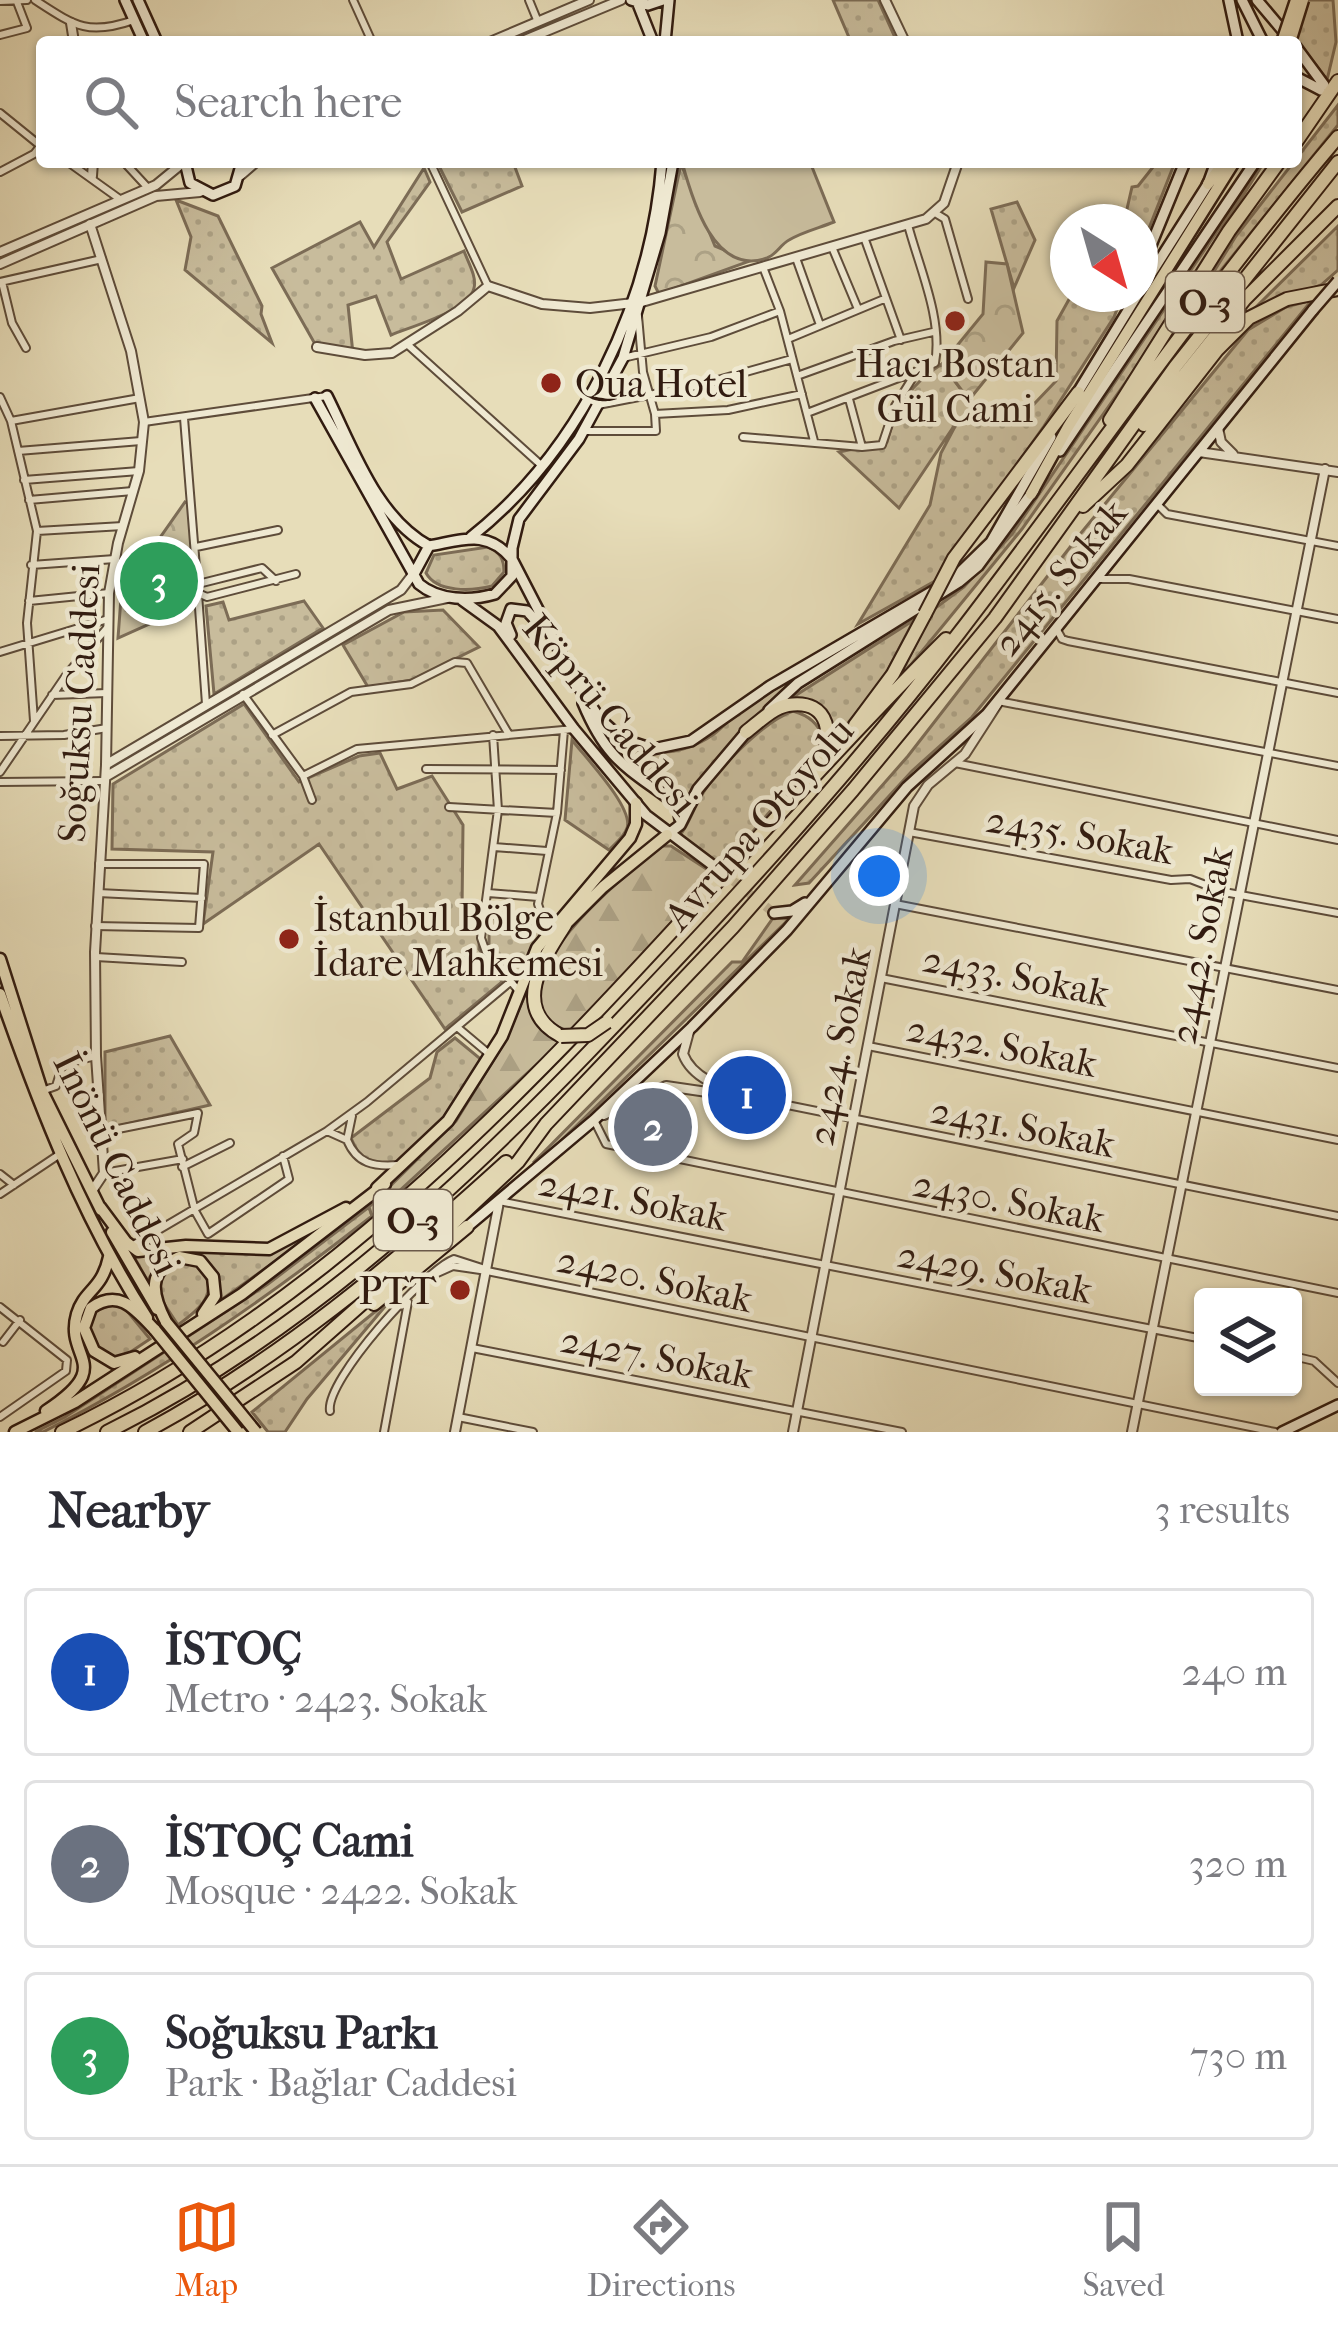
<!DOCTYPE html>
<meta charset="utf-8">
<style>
body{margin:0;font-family:"IM FELL French Canon",serif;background:#f7f7f7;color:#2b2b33}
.controls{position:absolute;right:36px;bottom:36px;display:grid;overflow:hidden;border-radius:12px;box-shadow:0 3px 9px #0004}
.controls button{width:108px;height:108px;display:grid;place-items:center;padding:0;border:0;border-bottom:3px solid #e1e1e2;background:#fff;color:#2b2b33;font:60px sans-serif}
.compass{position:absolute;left:1050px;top:204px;width:108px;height:108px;border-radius:50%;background:#fff;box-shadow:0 3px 9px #0004;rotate:143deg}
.you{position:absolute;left:879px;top:876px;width:42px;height:42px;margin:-30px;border:9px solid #fff;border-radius:50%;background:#1a73e8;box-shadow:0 0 0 18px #1a73e833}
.badge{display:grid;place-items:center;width:78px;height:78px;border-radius:50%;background:#ea580c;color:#fff;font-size:39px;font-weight:700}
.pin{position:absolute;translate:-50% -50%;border:6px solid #fff;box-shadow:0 3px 12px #0006}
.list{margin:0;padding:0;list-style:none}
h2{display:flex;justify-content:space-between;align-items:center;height:156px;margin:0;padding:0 48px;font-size:51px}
h2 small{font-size:39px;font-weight:400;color:#7c7c81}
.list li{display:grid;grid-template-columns:78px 1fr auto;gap:36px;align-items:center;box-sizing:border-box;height:168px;margin:0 24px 24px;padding:0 24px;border:3px solid #e1e1e2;border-radius:12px}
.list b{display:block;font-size:45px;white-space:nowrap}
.list p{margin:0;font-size:39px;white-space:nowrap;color:#7c7c81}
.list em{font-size:39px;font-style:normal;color:#7c7c81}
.icon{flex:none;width:66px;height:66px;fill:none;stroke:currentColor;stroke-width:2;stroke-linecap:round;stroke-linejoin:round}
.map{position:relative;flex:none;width:1338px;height:1432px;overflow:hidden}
.search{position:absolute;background:#fff;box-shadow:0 3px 9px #0004;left:36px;right:36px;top:36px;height:132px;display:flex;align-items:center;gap:30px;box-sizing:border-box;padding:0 42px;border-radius:12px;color:#7c7c81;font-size:45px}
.sheet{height:732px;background:#fff}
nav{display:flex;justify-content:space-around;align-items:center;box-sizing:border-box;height:168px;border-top:3px solid #e1e1e2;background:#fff;font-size:33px;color:#7c7c81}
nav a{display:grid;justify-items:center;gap:6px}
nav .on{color:#ea580c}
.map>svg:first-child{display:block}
</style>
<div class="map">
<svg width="1338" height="1432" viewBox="0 0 1338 1432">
<defs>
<pattern id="grass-dots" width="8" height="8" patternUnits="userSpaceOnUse" patternTransform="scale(3)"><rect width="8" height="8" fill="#c8bc9c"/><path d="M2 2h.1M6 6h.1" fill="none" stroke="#aca185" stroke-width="1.8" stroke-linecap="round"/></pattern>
<pattern id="forest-firs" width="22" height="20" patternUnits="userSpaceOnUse" patternTransform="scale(3)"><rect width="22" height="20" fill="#c8bc9c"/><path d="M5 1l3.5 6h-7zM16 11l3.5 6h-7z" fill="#aca185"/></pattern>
<pattern id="park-crowns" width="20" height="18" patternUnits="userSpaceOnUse" patternTransform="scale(3)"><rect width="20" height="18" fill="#c8bc9c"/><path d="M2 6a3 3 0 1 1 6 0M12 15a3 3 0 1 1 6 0" fill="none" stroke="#aca185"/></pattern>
</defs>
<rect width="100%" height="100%" fill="#e7ddb9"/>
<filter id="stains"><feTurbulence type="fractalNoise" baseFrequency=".00167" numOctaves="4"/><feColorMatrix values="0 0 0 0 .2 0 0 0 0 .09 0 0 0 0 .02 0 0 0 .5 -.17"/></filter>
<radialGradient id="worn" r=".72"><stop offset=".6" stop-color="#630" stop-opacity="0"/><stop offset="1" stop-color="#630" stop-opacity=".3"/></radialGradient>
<!-- grass -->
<path fill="url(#grass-dots)" stroke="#7c6c56" stroke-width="3" d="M 833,0 L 878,0 L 897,42 L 851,42 Z
M 1308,0 L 1333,0 L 1336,42 L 1327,80 L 1296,39 Z
M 1338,105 L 1338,125 L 1193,305 L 1236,236 Z
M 437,162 L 513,162 L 522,186 L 462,212 Z
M 1157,162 L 1175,162 L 1140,251 L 1140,222 L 1124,222 L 1132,187 L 1138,186 Z
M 1264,162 L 1135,369 L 1022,529 L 896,683 L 934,609 L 964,587 L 1012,534 Z
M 424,168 L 430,182 L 387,242 L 401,279 L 464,251 C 468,262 477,277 474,288 C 469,311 412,326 391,335 L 376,296 L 348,305 L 353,354 L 315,344 L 272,268 L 360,222 L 374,247 Z
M 176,200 L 218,216 L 262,306 L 261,314 L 272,343 L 185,270 L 191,237 Z
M 1017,202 L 1035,240 L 1014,288 L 991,209 Z
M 1338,226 L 1338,270 L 1321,285 L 1252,311 Z
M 1072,294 L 1123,294 L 1114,317 L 1044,426 L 935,581 L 858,624 L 930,505 L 941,453 L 960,417 L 899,508 L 839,452 L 887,442 C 896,407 911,383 942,364 L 969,400 L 1017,422 L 1056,381 L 1057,321 Z
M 1312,300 L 972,717 L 912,771 L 809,883 L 795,885 L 908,756 L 1081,533 L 1248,330 L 1286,307 Z
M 488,547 C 500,552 504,559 504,572 L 492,586 C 472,591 437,593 426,573 L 434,555 Z
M 304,601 L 323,628 L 214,694 L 206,606 L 223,602 L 229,620 Z
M 443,610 L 479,647 L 412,680 L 368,687 L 343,645 L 404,612 Z
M 914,620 L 882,681 L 835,739 L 831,722 L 790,699 Z
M 794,679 L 753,719 L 682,803 C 651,783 625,768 605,736 C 641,757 678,759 714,734 C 725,726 732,715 743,707 C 759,696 778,688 794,679 Z
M 244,704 L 299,782 L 359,756 L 380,753 L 397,789 L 432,776 L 463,825 L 462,911 L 480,916 L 479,949 L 502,982 L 445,1029 L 319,844 L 203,924 L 213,852 L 112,849 L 113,784 Z
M 793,711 C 810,716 817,723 825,739 L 820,754 L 721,868 L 680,835 C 689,824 691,814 698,802 C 712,773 764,721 793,711 Z
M 572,740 C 585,757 634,808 627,828 C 624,837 615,844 609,850 L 565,820 Z
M 489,918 L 537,924 L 541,933 L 516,977 L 489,948 Z
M 773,918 L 789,919 L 536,1165 L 534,1162 L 732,962 L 742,962 Z
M 170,1036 L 210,1105 L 105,1129 L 105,1052 Z
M 455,1038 L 483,1061 C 463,1095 386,1221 351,1138 L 430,1078 L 437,1052 Z
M 369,1207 L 372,1216 C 267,1298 162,1372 43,1432 L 35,1432 L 65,1417 L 268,1284 Z
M 318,1231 L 221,1300 C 217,1277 213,1257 183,1253 L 150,1285 L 133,1255 L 173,1250 L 269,1252 Z
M 176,1262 L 197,1263 C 222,1291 202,1307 178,1325 L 157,1293 L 161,1275 Z
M 393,1297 L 307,1399 L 285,1432 L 268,1432 L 252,1412 Z
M 99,1304 L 123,1306 L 150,1339 L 123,1357 L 103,1356 L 90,1340 L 90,1313 Z"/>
<!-- forest -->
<path fill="url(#forest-firs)" stroke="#7c6c56" stroke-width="3" d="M 662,846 L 671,846 L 708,870 L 710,880 L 573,1030 C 559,1031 550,1024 543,1012 C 517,960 627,873 662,846 Z
M 526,993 C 533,1014 539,1030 561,1042 L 372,1216 L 369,1207 L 456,1121 L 504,1043 Z"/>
<!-- park -->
<path fill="url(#park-crowns)" stroke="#7c6c56" stroke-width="3" d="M 681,164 L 715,246 L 750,261 L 659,294 L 655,286 Z
M 986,262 L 1007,264 L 1023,333 L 969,400 L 942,364 L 983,314 Z
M 185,502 L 189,504 L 196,603 L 118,638 L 124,558 L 147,556 Z"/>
<!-- garden -->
<path fill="#c8bc9c" stroke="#7c6c56" stroke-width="3" d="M 682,162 L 810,162 L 834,222 C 819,228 802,232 789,240 C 780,245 777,254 767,258 C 714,277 692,199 682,162 Z"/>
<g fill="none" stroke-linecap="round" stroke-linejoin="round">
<!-- secondary-tunnel -->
<path stroke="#c3b697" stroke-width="9" stroke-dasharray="9 4.5" stroke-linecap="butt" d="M 723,873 L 774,913"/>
<!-- minor casing -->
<g stroke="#5e4c3a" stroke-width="10">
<path id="minor" d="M 35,0 C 75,26 88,36 134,20
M 353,0 L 372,42
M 529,0 L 538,22
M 0,1 L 27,0
M 0,35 L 27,28 L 17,2
M 0,113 L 42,147
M 68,162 L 121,200
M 124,162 L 148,188
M 430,162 L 488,286
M 0,172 L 34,154 L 41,145
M 935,213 L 945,219 L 968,299
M 908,225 C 919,267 943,319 935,363 L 917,371
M 864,237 L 901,340
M 832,247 L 858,309
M 796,258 L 820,325
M 763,267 L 780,311 L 814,441
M 0,282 L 102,259
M 2,282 L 12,323 L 26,348
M 638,316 L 643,372 L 655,414 L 728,410 L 802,394
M 788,339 L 884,299
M 408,345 L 541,465
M 623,358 L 711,337 L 780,311
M 797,376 L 894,341 L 933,332
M 0,397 L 11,421 L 37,531 L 27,623 L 34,721
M 849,399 L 862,447
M 598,405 L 700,385 L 792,359
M 184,418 L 198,593 L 207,597 L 296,574
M 11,421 L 140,398
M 144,422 L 327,396
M 583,431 L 656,431 L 655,414
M 743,437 L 862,447 L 882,445 L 895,406 L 917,371 L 807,413
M 18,451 L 141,441
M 24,480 L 139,471
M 29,500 L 133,491
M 1157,504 L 1167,514 L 1338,546
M 37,531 L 123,526
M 196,547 L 278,530
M 31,565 L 115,559
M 1097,579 L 1129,579 L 1338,619
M 198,584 L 262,568 L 276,581
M 198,594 L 206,704
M 29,601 L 109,593
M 1056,628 L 1062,639 L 1068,641 L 1338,693
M 0,652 L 108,619
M 243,694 L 303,776 L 312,800
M 52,695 L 107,693
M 998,701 L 1338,766
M 272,735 L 351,692 L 411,684 L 455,662 L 467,663 L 508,733
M 493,735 L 498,810 L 481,938 L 486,952 L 518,990
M 0,736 L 64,735 L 107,728
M 955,763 L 1338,840
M 426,769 L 561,770
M 0,772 L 67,674 L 107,628
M 303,776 L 357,749 L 574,729
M 0,782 L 103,781
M 449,807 L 557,813
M 909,832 L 1171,880 L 1190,879 L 1224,892 L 1338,913
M 494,847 L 547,851
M 98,893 L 202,898
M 488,893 L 538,897
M 895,904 L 1338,990
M 95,926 L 199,928 L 204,864 L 99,864
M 551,930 L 544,922 L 538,904 L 557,813 L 564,730
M 96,957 L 182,962
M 881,978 L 1338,1068
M 457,1027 L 488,1053
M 868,1046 L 1338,1140
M 42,1091 L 56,1086 L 63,1064 L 96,1056
M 762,1100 L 1338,1216
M 352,1116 L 347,1140 C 357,1164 374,1167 398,1165
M 594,1120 L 606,1144 L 1338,1293
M 327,1131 L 347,1140
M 103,1132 L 198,1113 L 194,1133 L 178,1144 L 195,1211 L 208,1234 L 289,1179 L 283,1156
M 182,1167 L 230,1143
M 104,1173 L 183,1159
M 0,1174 L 14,1185
M 0,1194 L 60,1154
M 499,1201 L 1203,1339
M 133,1245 L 327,1131 L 367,1102 L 509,983
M 433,1275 L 453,1266 L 487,1271 L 1275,1432
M 0,1307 L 67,1360 L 66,1371 L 0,1417
M 3,1342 L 20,1320
M 472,1348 L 902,1432
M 1293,1356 L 1314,1361 L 1338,1383
M 330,1411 C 325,1380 425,1270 454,1259 L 485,1269
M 458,1417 L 533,1432
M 384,1432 L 408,1302"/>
</g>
<!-- tertiary casing -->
<g stroke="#5e4c3a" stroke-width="12">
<path id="tertiary" d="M 885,0 L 905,42
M 71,23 L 74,42
M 490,42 L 589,0
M 520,42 L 621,0
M 241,175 L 256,162
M 92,176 L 93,162
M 90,224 L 131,351 L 144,422 L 139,471 L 118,543 L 109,593 L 106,765 L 95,952 L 96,1056 L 104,1173 L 92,1191
M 0,252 L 156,185 L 184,162
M 0,264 L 156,196 L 200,192
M 317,347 L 365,355 L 392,353 L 458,311 L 488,286 L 542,304 L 590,308 L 642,302 L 926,219 L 944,203 L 958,162
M 1218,428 L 1221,442 L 1233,454
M 1199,452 L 1338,472
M 107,764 L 401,590 L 414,573
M 107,776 L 389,610 L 447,598
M 689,1032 L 683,1054 C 693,1080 724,1088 749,1096
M 604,1115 L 666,1086 L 762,1100
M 455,1432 L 499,1202
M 793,1432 L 914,806 L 928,785 L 965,754 L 998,703
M 1132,1432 L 1325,469"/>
</g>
<!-- secondary casing -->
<g stroke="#311b10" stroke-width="14">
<path id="secondary" d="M 125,0 L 144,42
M 138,0 L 157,42
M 631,0 L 648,5 L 663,0
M 1229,0 L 1238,42
M 1242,0 L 1263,42
M 1257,0 L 1289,38
M 638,4 L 653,42
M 665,42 L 669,0
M 1296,47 L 1324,85
M 1296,77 L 1321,90
M 185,162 L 190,183 L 213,195 L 235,186 L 242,162
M 1140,272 L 1185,162
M 1140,291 L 1208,184 L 1216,162
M 327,396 C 353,448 376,517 429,546
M 1075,397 L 1138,294
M 315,398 L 419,584 C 439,601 471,601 495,594 L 512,576 L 512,548 L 519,519 L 579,439 L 623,358 L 660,233 L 673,162
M 1060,451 L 1255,162
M 471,537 C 582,449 651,303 662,162
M 415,572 L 429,546 C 463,540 487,529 512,559 L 575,681
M 462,600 L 498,626 L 574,729 L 646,815 L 719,870
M 511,635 L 506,623 L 511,609 L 527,611 L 538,623
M 575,681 L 600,719 L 622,739 L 653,749 L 691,741 L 770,686 L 952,580 L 991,542 L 1051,437
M 583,703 C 608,763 629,768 677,805 L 680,819
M 769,710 L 798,683 L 959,582 L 978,566 L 1034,490
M 667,835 L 680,825 L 698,789 L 748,730
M 774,913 L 792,911 L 805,903
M 467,1227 L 594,1120 L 692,1027 L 787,930 L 907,787 L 987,714 L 1313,310
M 1282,1432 L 1338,1405"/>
</g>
<!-- primary casing -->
<g stroke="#311b10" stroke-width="15">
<path id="primary" d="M 1208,184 L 1224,162
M 1031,494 L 1068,427 L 1234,162
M 562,928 L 603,887 L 667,835
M 0,959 L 42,1091 L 101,1210
M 0,994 C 39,1106 82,1217 147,1318
M 377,1188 L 448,1121 L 502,1036 L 537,948 L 630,838 L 636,824 L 636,803
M 100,1207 L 126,1242 L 138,1251 L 186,1246 L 269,1249 L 346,1208
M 112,1232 L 157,1309"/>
</g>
<!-- trunk casing -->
<g stroke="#311b10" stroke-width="15">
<path id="trunk" d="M 166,1322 C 152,1295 146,1271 179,1257 L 200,1261 L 213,1277 L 215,1296 L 203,1314
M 135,1357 L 114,1363 L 94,1351 L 84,1328 L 91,1308 C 119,1288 135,1309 155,1330
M 46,1411 C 117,1364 64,1359 77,1314 C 84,1290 102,1290 109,1257
M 15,1432 L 75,1402 L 242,1294 L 385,1184"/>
</g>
<!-- motorway casing -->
<g stroke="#311b10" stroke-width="16">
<path id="motorway" d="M 1296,142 L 1338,81
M 1110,420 L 1229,231 L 1279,162
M 1144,425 L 1245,299 L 1338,206
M 1083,506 L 1127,465 L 1217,350 L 1249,318 L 1287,299 L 1338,289
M 985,517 L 1078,393
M 855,725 L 893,674 L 925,614
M 746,732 C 758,723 772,708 788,705 C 831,698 835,739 818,767
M 561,1036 C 510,1009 543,959 565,925
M 374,1304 L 467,1227
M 62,1432 C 429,1255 665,919 946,639
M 107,1432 C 291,1341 447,1200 588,1053 C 717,919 845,781 959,633 C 1086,468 1203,296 1338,137
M 145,1432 C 279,1360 394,1264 506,1162
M 190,1432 L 296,1362 L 449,1227 L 518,1162 L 546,1124 L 733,927 L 853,790 L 995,618 L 1175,367 L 1338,162"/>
</g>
<!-- minor -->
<use href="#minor" stroke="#efe9d2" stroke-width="6"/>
<!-- tertiary -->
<use href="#tertiary" stroke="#efe9d2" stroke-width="8"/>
<!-- secondary -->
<use href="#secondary" stroke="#efe9d2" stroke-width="9"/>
<!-- primary -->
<use href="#primary" stroke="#e7ddb9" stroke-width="10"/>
<!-- trunk -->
<use href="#trunk" stroke="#e7ddb9" stroke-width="10"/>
<!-- motorway -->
<use href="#motorway" stroke="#e7ddb9" stroke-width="12"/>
<!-- secondary-bridge casing -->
<g stroke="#311b10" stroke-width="14" stroke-linecap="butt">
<path id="secondary-bridge" d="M 1313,310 L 1338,281"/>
</g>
<!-- primary-bridge casing -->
<g stroke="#311b10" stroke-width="15" stroke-linecap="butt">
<path id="primary-bridge" d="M 1282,42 L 1296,0
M 1290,42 L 1303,0"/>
</g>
<!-- trunk-bridge casing -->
<g stroke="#311b10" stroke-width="15" stroke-linecap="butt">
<path id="trunk-bridge" d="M 166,1322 L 256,1432
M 155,1330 L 238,1432"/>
</g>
<!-- motorway-bridge casing -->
<g stroke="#311b10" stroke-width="16" stroke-linecap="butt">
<path id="motorway-bridge" d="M 925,614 L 954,558 L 985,517
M 561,1036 L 588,1035 L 607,1022"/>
</g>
<!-- secondary-bridge -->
<use href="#secondary-bridge" stroke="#efe9d2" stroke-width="9"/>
<!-- primary-bridge -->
<use href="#primary-bridge" stroke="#e7ddb9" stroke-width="10"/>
<!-- trunk-bridge -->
<use href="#trunk-bridge" stroke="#e7ddb9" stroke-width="10"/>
<!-- motorway-bridge -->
<use href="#motorway-bridge" stroke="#e7ddb9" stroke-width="12"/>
</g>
<!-- markers -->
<g fill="#8f2418" stroke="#efe9d2" stroke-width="4.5">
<circle cx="955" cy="321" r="12"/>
<circle cx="551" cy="383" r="12"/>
<circle cx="289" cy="939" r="12"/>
<circle cx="460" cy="1290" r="12"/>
</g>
<g text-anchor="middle" stroke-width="9" stroke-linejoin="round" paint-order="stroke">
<!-- shield labels -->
<g fill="#efe9d2" stroke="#6a594a" stroke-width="3">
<rect x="1166" y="272" width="78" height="60" rx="9"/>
<rect x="374" y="1190" width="78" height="60" rx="9"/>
</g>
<g font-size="36" font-weight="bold" fill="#311b10">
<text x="1205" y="315">O-3</text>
<text x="413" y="1233">O-3</text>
</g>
<!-- poi labels -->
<g font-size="39" fill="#311b10" stroke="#efe9d2" text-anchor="start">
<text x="955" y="377" text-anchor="middle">Hacı Bostan<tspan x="955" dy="45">Gül Cami</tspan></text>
<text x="575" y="397">Qua Hotel</text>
<text x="313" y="931">İstanbul Bölge<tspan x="313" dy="45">İdare Mahkemesi</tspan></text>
<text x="436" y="1304" text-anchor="end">PTT</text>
</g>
<!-- street labels -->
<g font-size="39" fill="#311b10" stroke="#efe9d2">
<text transform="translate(1059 577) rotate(-51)" y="14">2415. Sokak</text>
<text transform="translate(78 703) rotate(-87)" y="14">Soğuksu Caddesi</text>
<text transform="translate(611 714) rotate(50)" y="14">Köprü Caddesi</text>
<text transform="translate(758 823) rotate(-49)" y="14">Avrupa Otoyolu</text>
<text transform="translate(1080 834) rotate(10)" y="14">2435. Sokak</text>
<text transform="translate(1200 945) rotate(-79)" y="14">2442. Sokak</text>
<text transform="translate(1016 975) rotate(11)" y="14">2433. Sokak</text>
<text transform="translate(1002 1045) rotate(11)" y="14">2432. Sokak</text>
<text transform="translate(838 1046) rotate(-79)" y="14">2424. Sokak</text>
<text transform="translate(1023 1126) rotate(11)" y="14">2431. Sokak</text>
<text transform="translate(118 1163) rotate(64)" y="14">İnönü Caddesi</text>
<text transform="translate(633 1199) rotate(11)" y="14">2421. Sokak</text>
<text transform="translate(1009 1200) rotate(11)" y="14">2430. Sokak</text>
<text transform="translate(995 1271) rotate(11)" y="14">2429. Sokak</text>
<text transform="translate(655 1278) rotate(12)" y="14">2420. Sokak</text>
<text transform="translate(657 1356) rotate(11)" y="14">2427. Sokak</text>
</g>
</g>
<rect width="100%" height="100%" filter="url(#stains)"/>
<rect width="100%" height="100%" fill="url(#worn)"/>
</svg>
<div class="controls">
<button><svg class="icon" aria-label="layers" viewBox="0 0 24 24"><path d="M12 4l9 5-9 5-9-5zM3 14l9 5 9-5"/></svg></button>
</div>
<svg class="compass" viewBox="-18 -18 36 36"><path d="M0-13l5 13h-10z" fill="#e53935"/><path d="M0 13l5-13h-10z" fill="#7c7c81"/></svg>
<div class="you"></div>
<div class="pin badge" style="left:747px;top:1095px;background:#1a4fb4">1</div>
<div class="pin badge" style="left:653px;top:1127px;background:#6b7280">2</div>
<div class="pin badge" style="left:159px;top:581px;background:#2e9e5b">3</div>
<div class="search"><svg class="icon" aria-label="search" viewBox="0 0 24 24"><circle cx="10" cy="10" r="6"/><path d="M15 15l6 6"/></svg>Search here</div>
</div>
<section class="sheet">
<h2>Nearby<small>3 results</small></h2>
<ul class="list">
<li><span class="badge" style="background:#1a4fb4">1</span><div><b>İSTOÇ</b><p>Metro · 2423. Sokak</p></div><em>240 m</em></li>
<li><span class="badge" style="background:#6b7280">2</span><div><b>İSTOÇ Cami</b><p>Mosque · 2422. Sokak</p></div><em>320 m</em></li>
<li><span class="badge" style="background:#2e9e5b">3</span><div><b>Soğuksu Parkı</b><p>Park · Bağlar Caddesi</p></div><em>730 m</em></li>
</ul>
</section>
<nav>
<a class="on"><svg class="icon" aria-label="map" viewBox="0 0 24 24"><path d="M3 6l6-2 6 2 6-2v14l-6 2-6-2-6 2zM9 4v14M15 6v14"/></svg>Map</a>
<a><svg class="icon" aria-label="directions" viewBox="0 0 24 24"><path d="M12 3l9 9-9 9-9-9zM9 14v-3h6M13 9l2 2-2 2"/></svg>Directions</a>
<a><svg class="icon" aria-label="saved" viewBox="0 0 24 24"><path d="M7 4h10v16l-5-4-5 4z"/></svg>Saved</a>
</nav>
